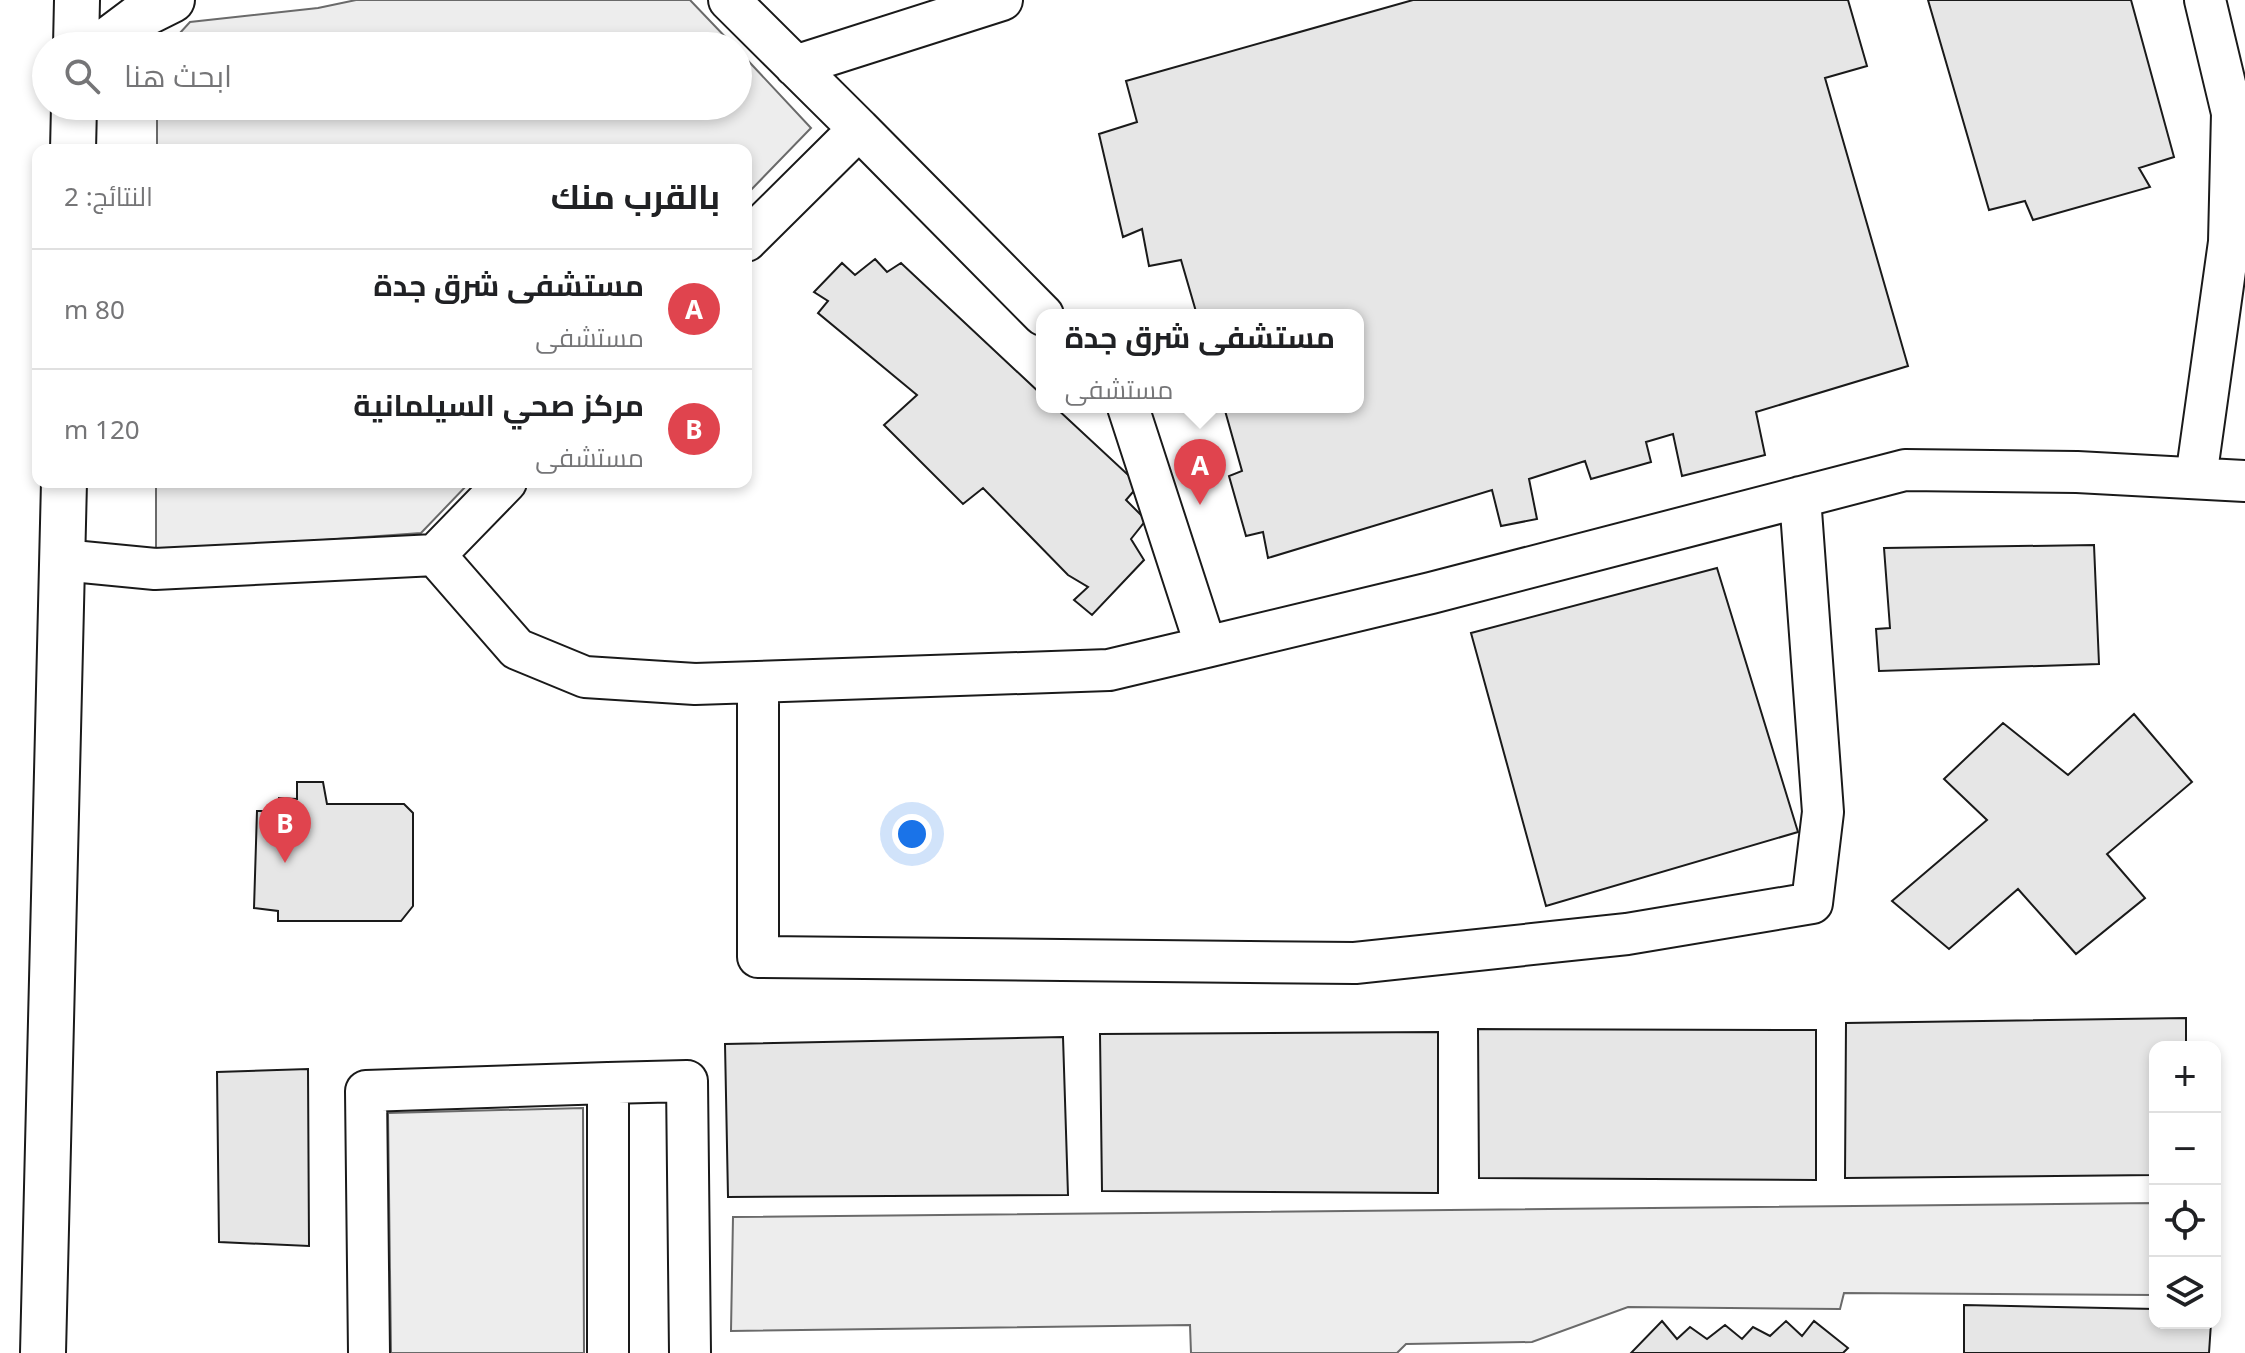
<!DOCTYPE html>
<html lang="ar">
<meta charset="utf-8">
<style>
body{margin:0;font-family:"Noto Sans",Cairo,sans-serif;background:#f2f2f2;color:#202124;direction:rtl}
.controls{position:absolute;right:24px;bottom:24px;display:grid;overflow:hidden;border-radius:16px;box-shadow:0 4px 12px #0003}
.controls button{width:72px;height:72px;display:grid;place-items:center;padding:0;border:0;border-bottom:2px solid #e0e0e0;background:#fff;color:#202124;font:40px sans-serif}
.you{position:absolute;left:912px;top:834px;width:28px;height:28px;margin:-20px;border:6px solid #fff;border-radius:50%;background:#1a73e8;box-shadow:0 0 0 12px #1a73e833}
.badge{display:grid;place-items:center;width:52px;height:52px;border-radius:50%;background:#c62828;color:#fff;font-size:26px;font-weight:700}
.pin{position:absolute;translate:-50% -66px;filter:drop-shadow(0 2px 4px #0008)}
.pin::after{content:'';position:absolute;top:42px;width:28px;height:24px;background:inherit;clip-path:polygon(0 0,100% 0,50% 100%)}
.popup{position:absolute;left:1036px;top:309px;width:328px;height:104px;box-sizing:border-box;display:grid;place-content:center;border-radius:16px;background:#fff;filter:drop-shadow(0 2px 6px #0005);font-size:26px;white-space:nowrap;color:#757577}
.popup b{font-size:30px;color:#202124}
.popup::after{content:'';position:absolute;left:50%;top:100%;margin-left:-16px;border:16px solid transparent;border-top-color:#fff}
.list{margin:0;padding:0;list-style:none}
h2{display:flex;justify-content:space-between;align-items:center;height:104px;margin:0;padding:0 32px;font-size:34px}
h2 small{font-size:26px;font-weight:400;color:#757577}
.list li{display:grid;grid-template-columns:52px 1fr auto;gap:24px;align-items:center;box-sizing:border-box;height:120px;padding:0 32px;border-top:2px solid #e0e0e0}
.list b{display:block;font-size:30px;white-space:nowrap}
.list p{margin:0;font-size:26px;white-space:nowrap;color:#757577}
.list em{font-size:26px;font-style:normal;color:#757577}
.icon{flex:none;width:44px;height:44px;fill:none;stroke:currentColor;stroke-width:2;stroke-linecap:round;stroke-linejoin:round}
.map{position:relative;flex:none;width:2245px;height:1353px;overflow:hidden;direction:ltr}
.search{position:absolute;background:#fff;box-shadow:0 4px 12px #0003;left:32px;top:32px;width:720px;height:88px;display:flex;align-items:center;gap:20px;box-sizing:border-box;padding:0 28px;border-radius:44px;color:#757577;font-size:30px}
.panel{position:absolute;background:#fff;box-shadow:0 4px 12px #0003;left:32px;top:144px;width:720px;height:344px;border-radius:16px;direction:rtl}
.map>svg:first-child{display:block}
</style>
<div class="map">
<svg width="2245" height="1353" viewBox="0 0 2245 1353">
<rect width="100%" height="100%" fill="#fff"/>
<!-- parking -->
<path fill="#ededed" stroke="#6a6a6a" stroke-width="2" d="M 356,0 L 690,0 L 734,46 L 168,46 L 190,22 L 318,8 Z
M 738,50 L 811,128 L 746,195 L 746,150 L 157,150 L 157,106 L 738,106 Z
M 156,482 L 470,482 L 421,533 L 156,552 Z
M 583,1108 L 584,1353 L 391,1353 L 388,1113 Z
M 2155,1203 L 2155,1295 L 1844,1293 L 1840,1309 L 1628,1307 L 1532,1342 L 1406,1344 L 1397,1353 L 1191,1353 L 1190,1325 L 731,1331 L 733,1217 Z"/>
<!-- building -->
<path fill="#e6e6e6" stroke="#1a1a1a" stroke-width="2" d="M 1413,0 L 1848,0 L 1867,66 L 1825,78 L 1908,366 L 1756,412 L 1765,455 L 1682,476 L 1673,434 L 1646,442 L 1651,462 L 1591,479 L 1585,461 L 1529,479 L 1537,519 L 1501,526 L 1492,490 L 1268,558 L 1263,532 L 1246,536 L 1229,476 L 1242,471 L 1224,407 L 1358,407 L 1358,315 L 1197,315 L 1181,260 L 1149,266 L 1142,229 L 1123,237 L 1099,134 L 1137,122 L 1126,81 Z
M 1928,0 L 2131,0 L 2174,157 L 2139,168 L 2150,187 L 2033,220 L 2025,201 L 1989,210 Z
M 875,259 L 887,272 L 901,263 L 1042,395 L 1042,407 L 1055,407 L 1139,485 L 1126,500 L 1146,520 L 1131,539 L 1144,560 L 1092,615 L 1074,600 L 1088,587 L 1068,575 L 983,488 L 963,504 L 884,425 L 917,395 L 818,313 L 828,301 L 814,292 L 842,263 L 855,275 Z
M 2094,545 L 2099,664 L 1879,671 L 1876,629 L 1890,628 L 1884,548 Z
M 1717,568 L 1798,832 L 1546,906 L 1471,633 Z
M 2134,714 L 2192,782 L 2107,854 L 2145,898 L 2076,954 L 2018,889 L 1949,949 L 1892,901 L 1987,820 L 1944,779 L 2003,723 L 2068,775 Z
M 297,782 L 323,782 L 327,804 L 404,804 L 413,813 L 413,906 L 401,921 L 278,921 L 278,911 L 254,908 L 257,811 L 278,811 L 279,798 L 297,799 Z
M 2186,1018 L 2186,1047 L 2155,1047 L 2155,1175 L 1845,1178 L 1846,1023 Z
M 1478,1029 L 1816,1030 L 1816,1180 L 1479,1178 Z
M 1438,1032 L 1438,1193 L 1102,1191 L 1100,1034 Z
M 1063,1037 L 1068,1195 L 728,1197 L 725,1044 Z
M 308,1069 L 309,1246 L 219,1242 L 217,1072 Z
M 1964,1305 L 2155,1309 L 2155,1323 L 2211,1323 L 2209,1353 L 1964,1353 Z
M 1662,1321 L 1677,1339 L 1690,1327 L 1707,1339 L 1725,1325 L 1742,1339 L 1753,1327 L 1770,1336 L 1786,1321 L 1802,1336 L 1814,1321 L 1848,1348 L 1843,1353 L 1631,1353 Z"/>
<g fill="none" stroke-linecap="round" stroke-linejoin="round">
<!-- minor casing -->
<g stroke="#1a1a1a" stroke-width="44">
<path id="minor" d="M 729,0 L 859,129 L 746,241
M 795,66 L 1002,0
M 859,129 L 1043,315
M 2196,478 L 2229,242 L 2232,113 L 2205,0
M 435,555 L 517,649 L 585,677 L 695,684 L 1109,670 L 1206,647 L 1128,407
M 62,560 L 155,569 L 435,555 L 506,482
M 1206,647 L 1431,593 L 1905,470 L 2077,472 L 2245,481
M 758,683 L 758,957 L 1355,963 L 1627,934 L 1812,903 L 1823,812 L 1800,497
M 369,1353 L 366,1091 L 608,1083
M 608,1353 L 608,1083 L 687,1081 L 690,1353"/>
</g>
<!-- major casing -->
<g stroke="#1a1a1a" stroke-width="48">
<path id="major" d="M 76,46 L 77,0
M 100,46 L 140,16 L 172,0
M 73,150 L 74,106
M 43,1353 L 64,482"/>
</g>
<!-- minor -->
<use href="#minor" stroke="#fff" stroke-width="40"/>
<!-- major -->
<use href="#major" stroke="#fff" stroke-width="44"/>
</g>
</svg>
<div class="controls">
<button>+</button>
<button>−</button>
<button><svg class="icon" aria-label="locate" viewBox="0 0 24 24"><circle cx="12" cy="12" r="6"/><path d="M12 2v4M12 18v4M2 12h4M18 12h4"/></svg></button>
<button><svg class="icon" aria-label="layers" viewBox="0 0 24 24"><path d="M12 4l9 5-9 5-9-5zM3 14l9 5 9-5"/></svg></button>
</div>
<div class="you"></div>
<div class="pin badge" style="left:1200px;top:505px;background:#e0444e">A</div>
<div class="popup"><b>مستشفى شرق جدة</b>مستشفى</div>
<div class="pin badge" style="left:285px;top:863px;background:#e0444e">B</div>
<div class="search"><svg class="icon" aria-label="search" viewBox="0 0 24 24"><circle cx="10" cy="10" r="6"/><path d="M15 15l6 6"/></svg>ابحث هنا</div>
<section class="panel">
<h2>بالقرب منك<small>النتائج: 2</small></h2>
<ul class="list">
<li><span class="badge" style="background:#e0444e">A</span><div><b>مستشفى شرق جدة</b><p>مستشفى</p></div><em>80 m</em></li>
<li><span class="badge" style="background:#e0444e">B</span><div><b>مركز صحي السيلمانية</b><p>مستشفى</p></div><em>120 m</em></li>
</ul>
</section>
</div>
